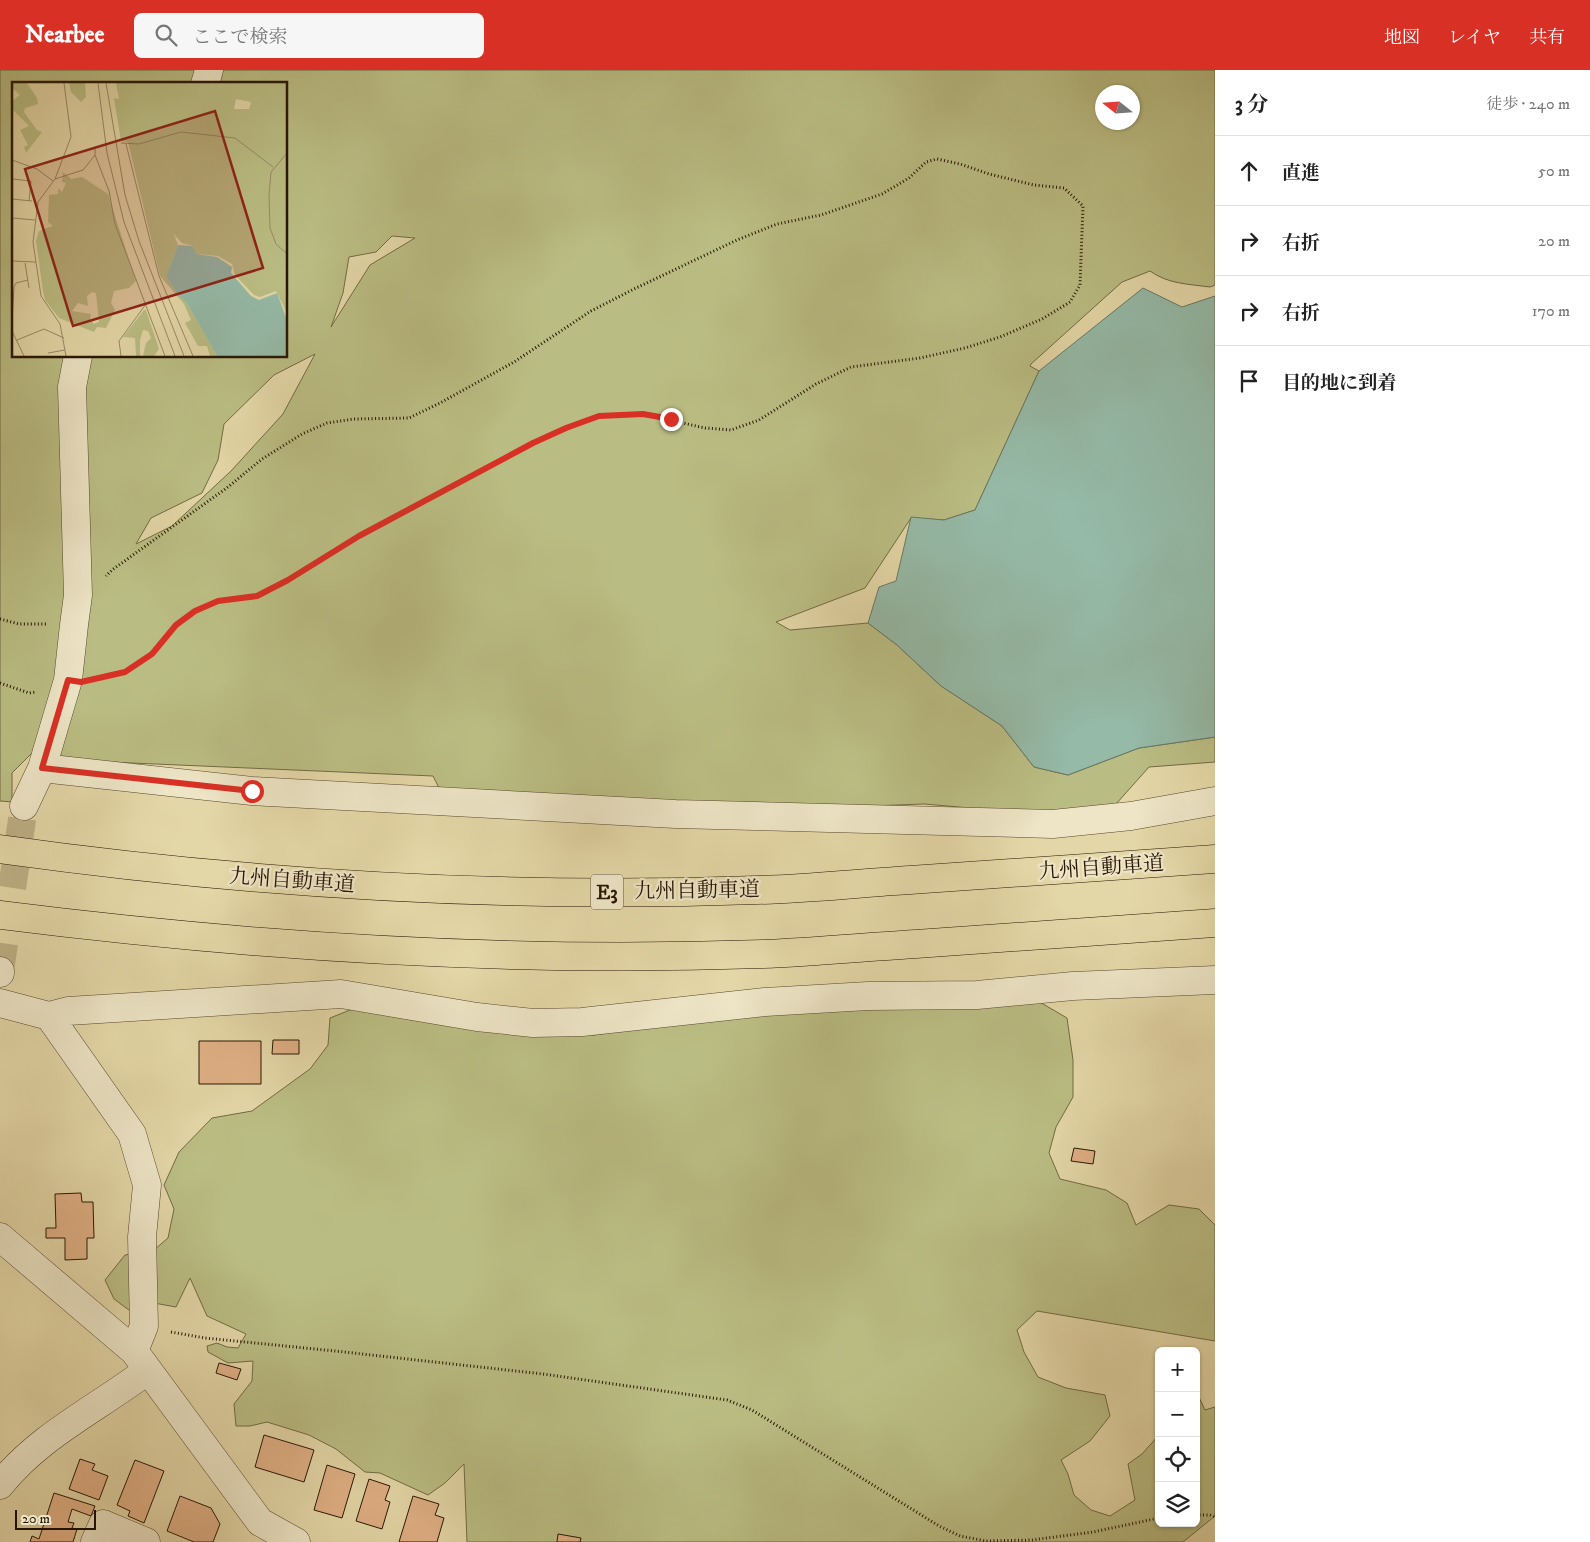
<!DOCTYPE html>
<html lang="ja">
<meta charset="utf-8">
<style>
body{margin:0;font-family:"IM FELL DW Pica","Noto Serif JP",serif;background:#f6f6f6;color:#222}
.controls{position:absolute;right:15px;bottom:15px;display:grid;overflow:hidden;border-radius:8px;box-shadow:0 1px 4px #0004}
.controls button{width:45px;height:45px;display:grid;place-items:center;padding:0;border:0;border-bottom:1px solid #e0e0e0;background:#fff;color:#222;font:25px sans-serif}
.compass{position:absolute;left:1095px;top:15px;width:45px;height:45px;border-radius:50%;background:#fff;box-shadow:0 1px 4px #0004;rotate:287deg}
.scale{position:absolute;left:15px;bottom:12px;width:81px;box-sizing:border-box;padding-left:5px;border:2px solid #281604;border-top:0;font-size:14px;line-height:18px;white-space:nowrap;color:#281604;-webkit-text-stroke:4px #ede5c6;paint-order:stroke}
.stop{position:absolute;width:15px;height:15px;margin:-11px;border:4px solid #d93025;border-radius:50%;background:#fff}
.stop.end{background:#d93025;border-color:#fff;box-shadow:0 1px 5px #0008}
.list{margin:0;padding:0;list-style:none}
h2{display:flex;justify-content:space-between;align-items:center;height:65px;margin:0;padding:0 20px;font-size:21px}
h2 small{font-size:16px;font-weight:400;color:#767676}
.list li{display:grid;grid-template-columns:32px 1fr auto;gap:15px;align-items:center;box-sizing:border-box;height:70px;padding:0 20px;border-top:1px solid #e0e0e0}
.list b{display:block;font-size:19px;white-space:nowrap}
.list em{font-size:16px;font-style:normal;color:#767676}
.icon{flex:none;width:28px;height:28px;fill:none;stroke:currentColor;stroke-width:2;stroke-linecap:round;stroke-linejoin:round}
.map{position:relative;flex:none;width:1215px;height:1472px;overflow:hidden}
header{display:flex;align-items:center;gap:30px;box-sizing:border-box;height:70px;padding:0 25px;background:#d93025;color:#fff}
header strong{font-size:24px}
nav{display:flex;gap:28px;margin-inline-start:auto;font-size:18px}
.search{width:350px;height:45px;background:#f6f6f6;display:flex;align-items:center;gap:12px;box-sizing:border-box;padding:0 18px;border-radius:8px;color:#767676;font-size:19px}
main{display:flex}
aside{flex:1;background:#fff}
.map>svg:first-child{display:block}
</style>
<header>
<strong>Nearbee</strong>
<div class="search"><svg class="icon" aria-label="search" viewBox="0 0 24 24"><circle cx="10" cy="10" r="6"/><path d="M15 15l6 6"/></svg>ここで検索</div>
<nav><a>地図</a><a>レイヤ</a><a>共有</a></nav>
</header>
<main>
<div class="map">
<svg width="1215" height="1472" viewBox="0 0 1215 1472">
<rect width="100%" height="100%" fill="#e4d7a7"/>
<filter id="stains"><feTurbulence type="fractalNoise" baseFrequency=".004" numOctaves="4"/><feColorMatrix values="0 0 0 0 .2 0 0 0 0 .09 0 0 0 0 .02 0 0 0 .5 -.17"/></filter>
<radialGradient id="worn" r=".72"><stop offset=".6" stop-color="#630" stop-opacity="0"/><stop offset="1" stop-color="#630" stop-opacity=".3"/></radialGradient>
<!-- green -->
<path fill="#babd83" stroke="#716a44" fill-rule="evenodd" d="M 0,0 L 1215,0 L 1215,215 L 1210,217 C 1188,214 1168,214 1150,201 L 1122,212 L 1031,294 L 1030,296 L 1039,301 L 975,440 L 944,450 L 911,448 L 865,518 L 776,552 L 790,560 L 868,553 L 897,575 L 941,616 L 1002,656 L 1034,697 L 1068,705 L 1139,678 L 1215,667 L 1215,692 L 1149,697 L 1116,734 L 1052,745 L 924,734 L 757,740 L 441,722 L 433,706 L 109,692 L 31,684 L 12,703 L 12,732 L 0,731 ZM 14,14 L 286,14 L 286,286 L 14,286 ZM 1102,22 L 1132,22 L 1132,52 L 1102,52 ZM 392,166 L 415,168 L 370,195 L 331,257 L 343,223 L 349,187 L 376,182 ZM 315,284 L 283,344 L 231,401 L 172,456 L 136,474 L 151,448 L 202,423 L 218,390 L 224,354 L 274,305 Z
M 1038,931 L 1067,948 L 1073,990 L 1073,1027 L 1056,1057 L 1049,1083 L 1060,1109 L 1106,1120 L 1127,1133 L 1136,1155 L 1169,1135 L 1199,1139 L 1215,1155 L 1215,1271 L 1037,1241 L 1017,1260 L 1024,1282 L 1038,1307 L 1066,1318 L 1105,1325 L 1110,1346 L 1090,1371 L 1061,1390 L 1068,1404 L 1074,1425 L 1091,1440 L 1110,1446 L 1135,1430 L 1128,1394 L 1142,1384 L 1159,1365 L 1159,1453 L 1196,1453 L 1196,1321 L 1205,1340 L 1215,1337 L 1215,1446 L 1183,1472 L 467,1472 L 464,1394 L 445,1413 L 428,1425 L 380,1403 L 365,1402 L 336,1379 L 309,1365 L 267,1352 L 250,1356 L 236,1356 L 234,1334 L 252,1311 L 253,1291 L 228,1293 L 208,1282 L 207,1276 L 217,1273 L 227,1277 L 238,1278 L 246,1264 L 207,1246 L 190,1208 L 176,1237 L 154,1233 L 133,1243 L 114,1229 L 105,1210 L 125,1185 L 154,1180 L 168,1168 L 174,1139 L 164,1115 L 179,1082 L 212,1048 L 252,1041 L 310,999 L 328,975 L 330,948 L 360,936 L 474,959 L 594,965 L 695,950 L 755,945 Z"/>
<!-- water -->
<path fill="#95baa7" stroke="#697866" d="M 1143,218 L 1182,237 L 1215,226 L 1215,667 L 1139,678 L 1068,705 L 1034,697 L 1002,656 L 941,616 L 897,575 L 868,553 L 879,517 L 896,511 L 911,447 L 944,450 L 975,440 L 1039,301 Z"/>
<!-- building -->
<path fill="#e0b085" stroke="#281604" d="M 273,970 L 299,970 L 299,984 L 272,984 Z
M 199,971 L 261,971 L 261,1014 L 199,1014 Z
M 1074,1078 L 1095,1081 L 1093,1094 L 1071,1091 Z
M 81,1123 L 82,1132 L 93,1132 L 94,1168 L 87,1168 L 87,1189 L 65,1190 L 65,1168 L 46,1168 L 46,1158 L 56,1158 L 55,1124 Z
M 219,1293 L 241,1299 L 237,1310 L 216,1303 Z
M 264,1365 L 314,1380 L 304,1412 L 255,1397 Z
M 80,1389 L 95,1394 L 92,1400 L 108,1406 L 99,1430 L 69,1419 Z
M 135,1390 L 164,1401 L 144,1453 L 128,1446 L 130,1441 L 117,1435 Z
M 327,1395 L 355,1404 L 342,1448 L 314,1440 Z
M 369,1409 L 390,1416 L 385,1430 L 390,1432 L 382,1459 L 356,1451 Z
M 54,1423 L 95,1436 L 91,1446 L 72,1439 L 68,1452 L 74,1453 L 72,1458 L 77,1459 L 73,1472 L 30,1472 L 32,1466 L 39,1469 Z
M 180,1426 L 211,1438 L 220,1454 L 213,1472 L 194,1472 L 167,1461 Z
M 413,1426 L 439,1434 L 435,1445 L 444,1448 L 437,1472 L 399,1472 Z
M 558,1464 L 581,1468 L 580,1472 L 557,1472 Z"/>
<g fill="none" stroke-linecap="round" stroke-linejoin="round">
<!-- minor-tunnel -->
<path stroke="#beb086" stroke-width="28" stroke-dasharray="28 14" stroke-linecap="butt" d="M 0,901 L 24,736"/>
<!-- minor casing -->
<g stroke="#57462d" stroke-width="29">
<path id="minor" d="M 205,14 L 209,0
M 42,698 L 252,721 L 675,744 L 1053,754 L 1131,746 L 1215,731
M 24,736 L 42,698 L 68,610 L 74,555 L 78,525 L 72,317 L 78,286
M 0,903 L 0,901
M 0,933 L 49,946 L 132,1064 L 147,1115 L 142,1167 L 144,1256 L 134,1281
M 49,946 L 68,941 L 341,924 L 477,947 L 533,953 L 582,952 L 765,932 L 868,926 L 977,925 L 1073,916 L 1215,910
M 0,1167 L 134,1281 L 260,1452 L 296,1472
M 0,1415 C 40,1365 98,1338 148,1300
M 95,1472 L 103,1454 L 146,1472"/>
</g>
<!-- highway casing -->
<g stroke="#281604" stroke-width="29">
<path id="highway" d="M 0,779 C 250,814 504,829 757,820 C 808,819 859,813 910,810 C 1011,803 1113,796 1215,789
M 0,845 C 253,877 508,893 763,884 C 814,882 865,877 916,874 C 1016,867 1115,860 1215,853"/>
</g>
<!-- path -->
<path stroke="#281604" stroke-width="3" stroke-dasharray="1 2.5" stroke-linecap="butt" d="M 0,549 L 19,554 L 46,554
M 96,608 L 125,602 L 152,585 L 176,555 L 195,541 L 218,531 L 257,526 L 288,509 L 359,466 L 533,373 L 566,358 L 599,346 L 643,344 L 705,358 L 731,360 L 759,350 L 816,314 L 851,297 L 920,288 L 965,278 L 1000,267 L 1042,249 L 1070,232 L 1080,215 L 1083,136 L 1064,118 L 1034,115 L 989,104 L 960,94 L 937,89 L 926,92 L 909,108 L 882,124 L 821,145 L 777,154 L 737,170 L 636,218 L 591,241 L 514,292 L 440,333 L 409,348 L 354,349 L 327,353 L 302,364 L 262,389 L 228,417 L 112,500 L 106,506
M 0,613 L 29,623 L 36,622
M 171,1262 L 205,1268 L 335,1281 L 543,1304 L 727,1330 L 752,1340 L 939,1456 L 960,1466 L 986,1471 L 1032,1470 L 1093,1462 L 1159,1448
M 1196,1445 L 1210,1445 L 1215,1447"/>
<!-- minor -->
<use href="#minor" stroke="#ede5c6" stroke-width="28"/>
<!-- highway -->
<use href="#highway" stroke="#e4d7a7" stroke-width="28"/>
</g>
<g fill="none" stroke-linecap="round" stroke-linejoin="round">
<!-- route -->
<path stroke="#d93025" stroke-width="6" d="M 252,721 L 42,698 L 68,610 L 81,612 L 125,602 L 152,584 L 176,555 L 195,541 L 218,531 L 257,526 L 288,510 L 359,466 L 533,373 L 566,358 L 599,346 L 643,344 L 671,349"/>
</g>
<g text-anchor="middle" stroke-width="4.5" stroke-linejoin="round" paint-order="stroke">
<!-- shield labels -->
<rect fill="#ede5c6" stroke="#63543e" stroke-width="1" x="591" y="804.5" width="32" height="35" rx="4"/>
<g font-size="20" font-weight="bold" fill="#281604">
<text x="607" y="829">E3</text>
</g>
<!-- street labels -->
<g font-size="21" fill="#281604" stroke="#ede5c6">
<text transform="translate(1101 797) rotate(-4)" y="7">九州自動車道</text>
<text transform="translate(292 810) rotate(4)" y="7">九州自動車道</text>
<text transform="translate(697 820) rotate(-1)" y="7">九州自動車道</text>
</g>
</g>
<!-- overview -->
<g transform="translate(12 12)">
<rect width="275" height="275" fill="#e4d7a7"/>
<path d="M 0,1 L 15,1 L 25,16 L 26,22 L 13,26 L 12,30 L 25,48 L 30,50 L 14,71 L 12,65 L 16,63 L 8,48 L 17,44 L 0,27 L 0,19 L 8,13 L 0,6 ZM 57,1 L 73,1 L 74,15 L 69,20 L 59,10 ZM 104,1 L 275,1 L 275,231 L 264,209 L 248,215 L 242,213 L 223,193 L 220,182 L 206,174 L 184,172 L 181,164 L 170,161 L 162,152 L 166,163 L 154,194 L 165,212 L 174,220 L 205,274 L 198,274 L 195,264 L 186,264 L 173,241 L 179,238 L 172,222 L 148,194 L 116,60 L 109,59 L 102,16 L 107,17 ZM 224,17 L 239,20 L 237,27 L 222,27 ZM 51,90 L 59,97 L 70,95 L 96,112 L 124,199 L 117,206 L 102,209 L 99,221 L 103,228 L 94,246 L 85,245 L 82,250 L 47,236 L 33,218 L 31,209 L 24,159 L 27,149 L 41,144 L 36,140 L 37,113 L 46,112 L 46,106 L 50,110 L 54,101 L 50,100 ZM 80,210 L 84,211 L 87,240 L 82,242 L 78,237 L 79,232 L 60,229 L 66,221 L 76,224 L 75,214 ZM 132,228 L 134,228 L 147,267 L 142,274 L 131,274 L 134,261 L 139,256 L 136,249 L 131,248 L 128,258 L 128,274 L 124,274 L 123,256 L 111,255 Z" fill="#babd83" fill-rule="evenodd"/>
<path d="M 166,163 L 181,164 L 184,172 L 205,175 L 220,185 L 219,191 L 239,214 L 247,218 L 265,211 L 275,238 L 275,274 L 205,274 L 174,220 L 165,212 L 154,194 Z" fill="#95baa7"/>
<path fill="none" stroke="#998a66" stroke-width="1" d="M 52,1 L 59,55 L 43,97 L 26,120 L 21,160 L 29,214 L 48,242 L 54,274M 86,1 L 95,71 L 112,140 L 163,274M 94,1 L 113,113 L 127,159 L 172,274M 109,61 L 127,62 L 169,50 L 223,56 L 261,85M 114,62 L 147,194 L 181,274M 275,71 L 259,90 L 257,113 L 258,146 L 264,162 L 275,172M 83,73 L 97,109 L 103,142 L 153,274M 0,78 L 25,87 L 41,99M 0,97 L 19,99 L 17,119M 43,97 L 71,88 L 83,73 L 83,65 L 87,65M 0,117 L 20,119M 0,136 L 23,138M 0,179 L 24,180M 13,181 L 17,206M 0,240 L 2,205 L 4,201 L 16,198M 0,249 L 12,274M 5,258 L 32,247 L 52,256M 36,271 L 53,268M 109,274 L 107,259 L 134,222"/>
<path fill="#8f2418" fill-opacity="0.15" stroke="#8f2418" stroke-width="2.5" d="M 203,29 L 251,186 L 61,244 L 13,87 Z"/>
<rect width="275" height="275" fill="none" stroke="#281604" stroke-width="2.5"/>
</g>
<rect width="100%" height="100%" filter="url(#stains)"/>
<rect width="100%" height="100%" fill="url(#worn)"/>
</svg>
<div class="controls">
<button>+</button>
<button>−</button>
<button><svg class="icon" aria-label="locate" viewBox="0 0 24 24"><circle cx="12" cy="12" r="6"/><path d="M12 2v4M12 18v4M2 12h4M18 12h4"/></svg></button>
<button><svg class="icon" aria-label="layers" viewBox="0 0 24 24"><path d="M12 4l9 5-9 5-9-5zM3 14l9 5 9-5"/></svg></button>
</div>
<svg class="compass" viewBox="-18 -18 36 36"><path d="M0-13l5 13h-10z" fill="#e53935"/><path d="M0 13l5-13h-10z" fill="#767676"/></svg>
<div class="scale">20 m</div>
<div class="stop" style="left:252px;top:721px"></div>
<div class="stop end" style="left:671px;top:349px"></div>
</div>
<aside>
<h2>3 分<small>徒歩 · 240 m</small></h2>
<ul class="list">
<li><svg class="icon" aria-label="ahead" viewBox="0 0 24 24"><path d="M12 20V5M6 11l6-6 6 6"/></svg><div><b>直進</b></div><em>50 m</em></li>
<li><svg class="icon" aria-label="right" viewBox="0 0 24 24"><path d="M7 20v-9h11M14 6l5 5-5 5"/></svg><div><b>右折</b></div><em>20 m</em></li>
<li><svg class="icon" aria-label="right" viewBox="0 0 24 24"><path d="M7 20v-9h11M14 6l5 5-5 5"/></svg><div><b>右折</b></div><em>170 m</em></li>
<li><svg class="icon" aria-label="arrive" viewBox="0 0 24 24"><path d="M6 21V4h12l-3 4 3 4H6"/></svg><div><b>目的地に到着</b></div></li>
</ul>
</aside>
</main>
